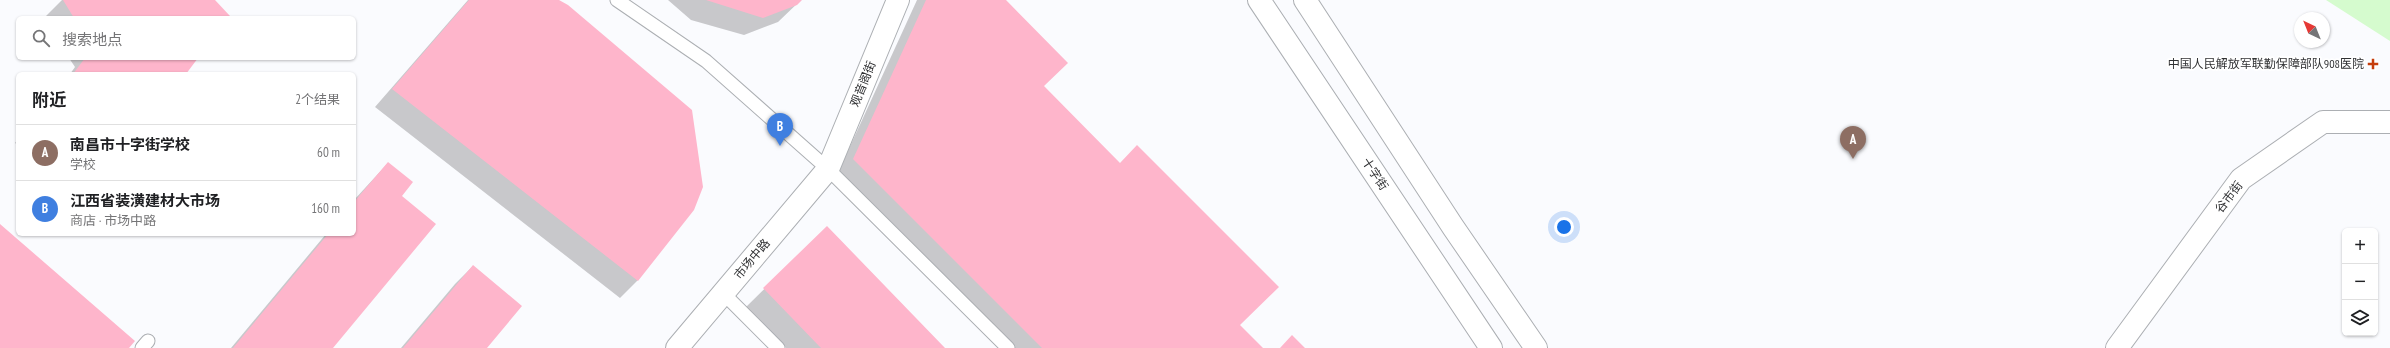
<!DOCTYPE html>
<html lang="zh">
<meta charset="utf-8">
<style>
body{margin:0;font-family:"PT Sans Narrow","Noto Sans SC",sans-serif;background:#f6f6f6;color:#202124}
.controls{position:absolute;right:12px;bottom:12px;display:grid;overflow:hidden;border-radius:6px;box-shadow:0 1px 3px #0004}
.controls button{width:36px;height:36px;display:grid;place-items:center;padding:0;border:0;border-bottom:1px solid #e0e0e0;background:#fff;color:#202124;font:20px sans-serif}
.compass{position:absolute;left:2294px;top:12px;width:36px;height:36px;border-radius:50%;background:#fff;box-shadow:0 1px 3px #0004;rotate:317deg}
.you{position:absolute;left:1564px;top:227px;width:14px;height:14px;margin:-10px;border:3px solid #fff;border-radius:50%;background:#1a73e8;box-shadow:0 0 0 6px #1a73e833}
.badge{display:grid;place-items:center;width:26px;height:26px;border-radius:50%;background:#1a73e8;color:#fff;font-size:13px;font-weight:700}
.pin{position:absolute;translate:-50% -33px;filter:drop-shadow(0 1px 2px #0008)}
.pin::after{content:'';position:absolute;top:21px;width:14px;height:12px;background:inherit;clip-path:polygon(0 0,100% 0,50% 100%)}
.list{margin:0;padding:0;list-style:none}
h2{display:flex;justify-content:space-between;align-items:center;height:52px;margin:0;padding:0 16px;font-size:17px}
h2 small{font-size:13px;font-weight:400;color:#757577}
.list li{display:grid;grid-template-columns:26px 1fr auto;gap:12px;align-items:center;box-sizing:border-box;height:56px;padding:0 16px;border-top:1px solid #e0e0e0}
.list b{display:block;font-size:15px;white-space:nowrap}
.list p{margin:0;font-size:13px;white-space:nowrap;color:#757577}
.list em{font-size:13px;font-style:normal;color:#757577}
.icon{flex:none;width:22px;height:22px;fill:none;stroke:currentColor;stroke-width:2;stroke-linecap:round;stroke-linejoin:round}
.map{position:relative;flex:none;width:2390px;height:348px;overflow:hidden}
.search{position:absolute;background:#fff;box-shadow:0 1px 3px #0004;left:16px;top:16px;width:340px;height:44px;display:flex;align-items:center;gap:10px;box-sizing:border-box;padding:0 14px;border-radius:6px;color:#757577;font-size:15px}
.panel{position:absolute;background:#fff;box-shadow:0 1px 3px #0004;left:16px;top:72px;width:340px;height:164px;border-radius:6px}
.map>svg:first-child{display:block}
</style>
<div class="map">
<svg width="2390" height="348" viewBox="0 0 2390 348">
<rect width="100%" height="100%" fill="#fafbfe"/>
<!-- green -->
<path fill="#d5fbce" d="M 2326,0 L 2390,0 L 2390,41 Z"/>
<!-- shadow -->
<path fill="#0003" d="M 62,0 L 214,0 L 228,18 L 44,18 Z
M 468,0 L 557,0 L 638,280 L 620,298 L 375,107 Z
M 668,0 L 801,0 L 778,22 L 744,35 L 691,20 Z
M 917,0 L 1004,0 L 1043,87 L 1239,325 L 1262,348 L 1007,348 L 836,177 Z
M 69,58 L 197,58 L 185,74 L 70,74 L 75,67 Z
M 18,139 L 18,145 L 15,143 Z
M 388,163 L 401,196 L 331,348 L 231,348 L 326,234 L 354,234 L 354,200 Z
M 827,227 L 944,348 L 786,348 L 746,307 Z
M 473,266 L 485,348 L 401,348 L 455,284 Z"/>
<!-- building -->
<path fill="#feb5cb" d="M 63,0 L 215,0 L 230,16 L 229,18 L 74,18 Z
M 469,0 L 559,0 L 568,5 L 692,110 L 703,187 L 694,210 L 638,281 L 392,89 Z
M 706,0 L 802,0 L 797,5 L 763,18 Z
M 926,0 L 1006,0 L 1068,63 L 1044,86 L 1120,163 L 1137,145 L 1279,287 L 1240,325 L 1263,348 L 1042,348 L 853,159 Z
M 85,58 L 198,58 L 186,74 L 73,74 Z
M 388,162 L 413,182 L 402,196 L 436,224 L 333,348 L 233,348 L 328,234 L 354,234 L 354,202 Z
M 0,224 L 135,341 L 129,348 L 0,348 Z
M 827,226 L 945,348 L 821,348 L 763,288 Z
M 473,265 L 522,306 L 487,348 L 403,348 Z
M 1292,335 L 1305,348 L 1280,348 Z"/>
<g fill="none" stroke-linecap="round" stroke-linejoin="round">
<!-- lane casing -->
<g stroke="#acafb3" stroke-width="15">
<path id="lane" d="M 617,0 L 706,61 L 828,169 L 1008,348
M 723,293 L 778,348
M 142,348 L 148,341"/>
</g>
<!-- street casing -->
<g stroke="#acafb3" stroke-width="24">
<path id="street" d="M 677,348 L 828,169 L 898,0
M 2117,348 L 2241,179 L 2323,122 L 2390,122"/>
</g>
<!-- secondary casing -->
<g stroke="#acafb3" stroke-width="24">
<path id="secondary" d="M 1259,0 L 1491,348
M 1305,0 L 1453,227 L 1536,348"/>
</g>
<!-- lane -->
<use href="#lane" stroke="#fff" stroke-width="13"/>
<!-- street -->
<use href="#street" stroke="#fff" stroke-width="22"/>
<!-- secondary -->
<use href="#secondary" stroke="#fff" stroke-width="22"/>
</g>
<!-- markers -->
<path fill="#c53d0c" stroke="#fff" stroke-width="1.5" d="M2371 58h4v4h4v4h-4v4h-4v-4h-4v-4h4z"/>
<g text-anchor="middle" stroke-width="3.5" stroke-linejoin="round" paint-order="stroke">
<!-- poi labels -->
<g font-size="12" fill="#303133" stroke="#fff" text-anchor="end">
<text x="2364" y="68">中国人民解放军联勤保障部队908医院</text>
</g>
<!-- street labels -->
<g font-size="12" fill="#303133" stroke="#fff">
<text transform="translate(863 84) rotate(-68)" y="4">观音阁街</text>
<text transform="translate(1375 174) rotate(56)" y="4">十字街</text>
<text transform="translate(2229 197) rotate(-52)" y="4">谷市街</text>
<text transform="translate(752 259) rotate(-50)" y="4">市场中路</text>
</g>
</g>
</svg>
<div class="controls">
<button>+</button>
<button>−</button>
<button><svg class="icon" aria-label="layers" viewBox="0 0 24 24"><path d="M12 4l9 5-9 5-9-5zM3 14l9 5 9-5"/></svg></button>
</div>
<svg class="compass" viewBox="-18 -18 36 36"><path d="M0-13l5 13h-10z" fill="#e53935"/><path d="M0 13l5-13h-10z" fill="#757577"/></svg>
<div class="you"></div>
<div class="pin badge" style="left:1853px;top:159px;background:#8d6e63">A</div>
<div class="pin badge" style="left:780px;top:146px;background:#3f7fe0">B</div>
<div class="search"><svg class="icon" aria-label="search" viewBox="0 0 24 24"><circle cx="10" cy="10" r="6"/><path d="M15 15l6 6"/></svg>搜索地点</div>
<section class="panel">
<h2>附近<small>2个结果</small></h2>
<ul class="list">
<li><span class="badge" style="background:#8d6e63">A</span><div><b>南昌市十字街学校</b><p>学校</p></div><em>60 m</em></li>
<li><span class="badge" style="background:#3f7fe0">B</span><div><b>江西省装潢建材大市场</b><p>商店 · 市场中路</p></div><em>160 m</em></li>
</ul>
</section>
</div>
